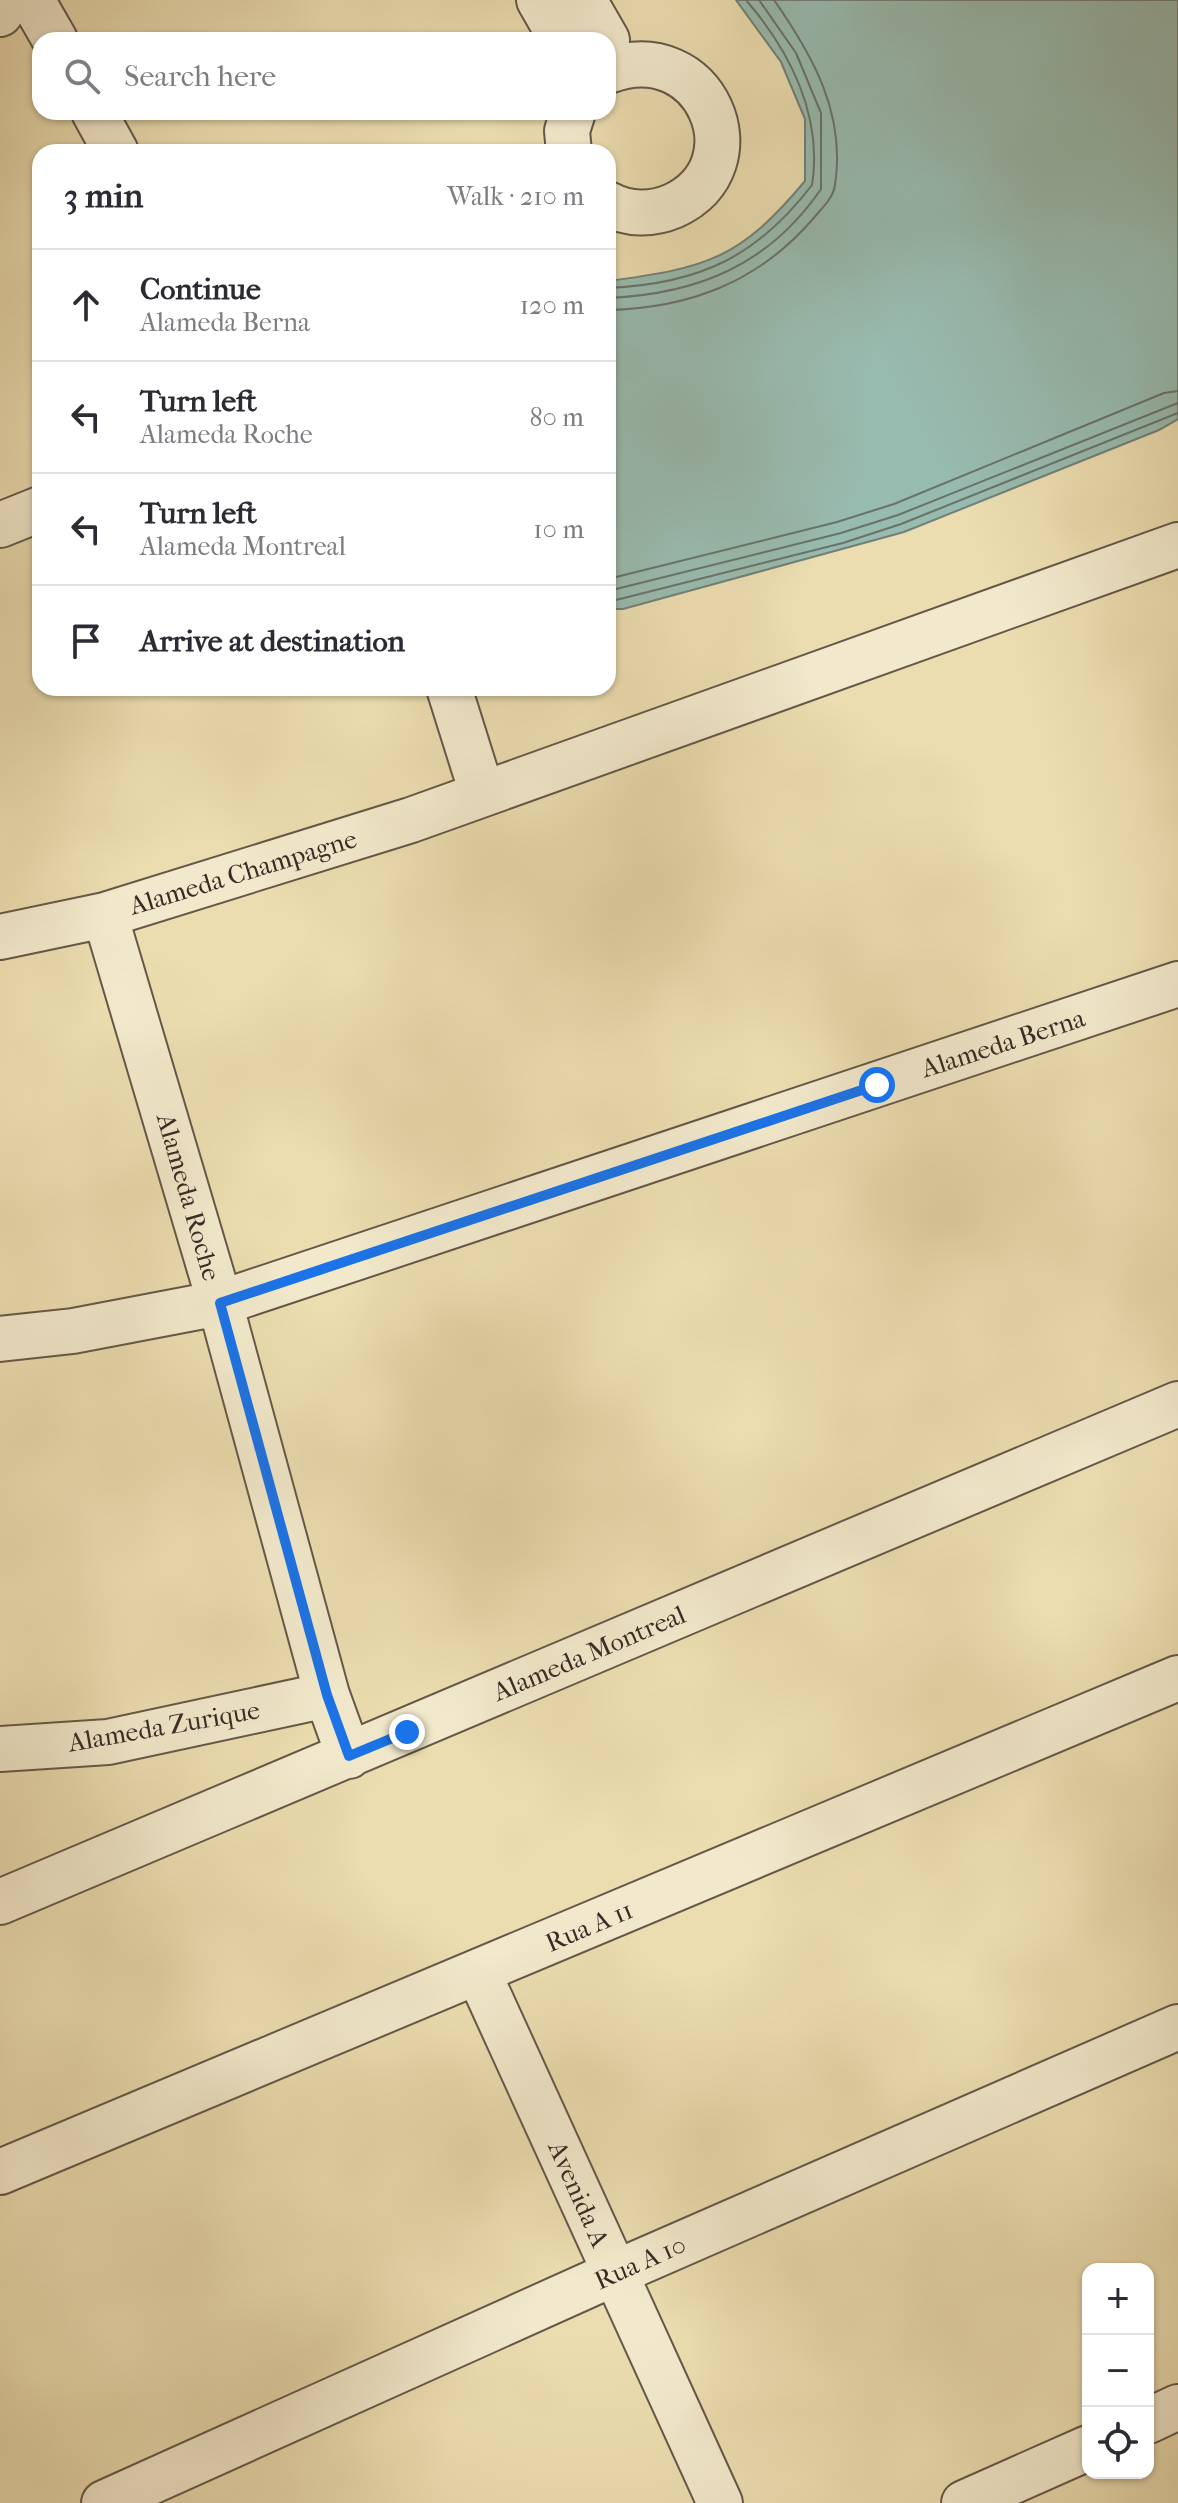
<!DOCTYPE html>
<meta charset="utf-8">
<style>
body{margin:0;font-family:"IM FELL French Canon",serif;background:#f2f2f3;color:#2b2b33}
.controls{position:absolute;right:24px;bottom:24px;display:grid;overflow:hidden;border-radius:16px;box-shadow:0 2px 6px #0004}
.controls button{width:72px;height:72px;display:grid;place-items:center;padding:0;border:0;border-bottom:2px solid #e1e1e2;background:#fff;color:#2b2b33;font:40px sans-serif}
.stop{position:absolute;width:24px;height:24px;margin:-18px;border:6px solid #1a73e8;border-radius:50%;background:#fff}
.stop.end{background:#1a73e8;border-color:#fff;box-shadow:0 2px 8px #0008}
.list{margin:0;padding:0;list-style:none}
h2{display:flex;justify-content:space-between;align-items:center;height:104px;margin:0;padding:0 32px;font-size:34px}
h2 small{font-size:26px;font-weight:400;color:#7c7c81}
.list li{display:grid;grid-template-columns:52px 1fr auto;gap:24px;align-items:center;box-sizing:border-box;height:112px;padding:0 32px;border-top:2px solid #e1e1e2}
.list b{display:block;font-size:30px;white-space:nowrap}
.list p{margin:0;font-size:26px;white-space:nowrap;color:#7c7c81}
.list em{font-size:26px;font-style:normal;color:#7c7c81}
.icon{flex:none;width:44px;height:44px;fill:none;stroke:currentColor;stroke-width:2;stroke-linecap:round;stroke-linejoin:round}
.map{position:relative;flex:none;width:1178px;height:2503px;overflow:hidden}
.search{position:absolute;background:#fff;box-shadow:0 2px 6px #0004;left:32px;top:32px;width:584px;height:88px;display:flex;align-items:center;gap:20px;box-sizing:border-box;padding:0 28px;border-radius:24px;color:#7c7c81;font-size:30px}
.panel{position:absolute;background:#fff;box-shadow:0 2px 6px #0004;left:32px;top:144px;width:584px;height:552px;border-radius:24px}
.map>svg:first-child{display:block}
</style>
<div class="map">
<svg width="1178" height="2503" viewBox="0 0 1178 2503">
<rect width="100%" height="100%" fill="#ebddb0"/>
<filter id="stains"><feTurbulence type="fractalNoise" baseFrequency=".0025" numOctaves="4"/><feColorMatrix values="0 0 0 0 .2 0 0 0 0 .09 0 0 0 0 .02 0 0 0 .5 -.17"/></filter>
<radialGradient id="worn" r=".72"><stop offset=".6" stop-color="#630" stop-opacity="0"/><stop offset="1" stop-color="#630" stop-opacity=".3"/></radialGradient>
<!-- water -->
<path fill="#98bbaf" stroke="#728178" stroke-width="2" d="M 736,0 L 1178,0 L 1178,419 L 1159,430 L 904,532 L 623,609 L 608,609 L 608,281 C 707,268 740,259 805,181 L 805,119 L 781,62 Z"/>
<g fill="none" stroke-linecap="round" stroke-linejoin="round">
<!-- shore -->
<path stroke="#68736a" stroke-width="2" d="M 608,288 C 699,284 757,257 812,185 C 823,116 790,51 746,0
M 608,298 C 698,294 769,265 821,189 L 821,113 L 796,53 L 759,0
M 608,310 C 690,308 758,282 812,220 C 821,209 833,199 835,185 C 846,114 813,56 774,0
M 608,579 L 837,522 L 894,504 L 1164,393 L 1178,391
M 608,591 L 841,533 L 898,515 L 1178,403
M 608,602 L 843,543 L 901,524 L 1178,413"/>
<!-- street casing -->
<g stroke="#655848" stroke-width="48">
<path id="street" d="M 32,0 L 55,40
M 539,0 L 562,40
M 584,0 L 607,40
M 0,14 L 9,0
M 608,71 C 705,34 762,165 673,206 C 652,215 628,215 608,204
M 94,112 L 116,152
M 569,152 L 567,131 L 573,112
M 0,525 L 40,509
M 449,688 L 482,793
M 105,915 L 220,1303 L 327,1695 L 349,1756
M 0,937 L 105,915 L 411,820 L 1178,545
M 0,1339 L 73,1331 L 220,1303 L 1178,984
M 0,1749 L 108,1742 L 327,1695
M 0,1902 L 1178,1404
M 478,1972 L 720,2503
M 0,2172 L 1178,1678
M 1148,2421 L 1178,2407
M 104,2503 L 615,2273 L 1178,2027
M 964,2503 L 1088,2448"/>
</g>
<!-- street -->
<use href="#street" stroke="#f2e9cc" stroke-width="44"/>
</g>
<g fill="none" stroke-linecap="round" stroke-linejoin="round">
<!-- route -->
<path stroke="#1a73e8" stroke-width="10" d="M 407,1732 L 349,1756 L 327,1695 L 220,1303 L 877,1085"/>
</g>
<g text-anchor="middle" stroke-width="7" stroke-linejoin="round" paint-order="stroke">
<!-- street labels -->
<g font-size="26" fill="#382b25" stroke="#f2e9cc">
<text transform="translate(243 872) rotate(-17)" y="9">Alameda Champagne</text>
<text transform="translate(1003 1043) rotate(-18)" y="9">Alameda Berna</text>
<text transform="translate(189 1197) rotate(74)" y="9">Alameda Roche</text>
<text transform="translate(589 1653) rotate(-23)" y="9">Alameda Montreal</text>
<text transform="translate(164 1726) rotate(-10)" y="9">Alameda Zurique</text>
<text transform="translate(589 1926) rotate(-23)" y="9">Rua A 11</text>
<text transform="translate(579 2194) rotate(66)" y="9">Avenida A</text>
<text transform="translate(640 2262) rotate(-24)" y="9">Rua A 10</text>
</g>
</g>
<rect width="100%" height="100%" filter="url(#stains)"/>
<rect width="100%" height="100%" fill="url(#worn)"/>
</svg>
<div class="controls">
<button>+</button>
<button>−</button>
<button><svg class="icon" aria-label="locate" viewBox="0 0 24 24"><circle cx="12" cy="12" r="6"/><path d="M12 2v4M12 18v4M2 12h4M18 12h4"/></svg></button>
</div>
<div class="stop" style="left:877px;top:1085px"></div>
<div class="stop end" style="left:407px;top:1732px"></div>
<div class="search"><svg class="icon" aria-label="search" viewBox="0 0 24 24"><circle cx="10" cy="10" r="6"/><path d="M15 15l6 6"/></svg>Search here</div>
<section class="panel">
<h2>3 min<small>Walk · 210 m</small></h2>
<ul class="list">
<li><svg class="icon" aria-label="ahead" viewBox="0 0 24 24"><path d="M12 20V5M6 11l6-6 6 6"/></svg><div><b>Continue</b><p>Alameda Berna</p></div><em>120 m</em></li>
<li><svg class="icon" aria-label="left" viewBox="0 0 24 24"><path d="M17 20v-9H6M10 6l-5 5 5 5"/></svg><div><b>Turn left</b><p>Alameda Roche</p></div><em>80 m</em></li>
<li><svg class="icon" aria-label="left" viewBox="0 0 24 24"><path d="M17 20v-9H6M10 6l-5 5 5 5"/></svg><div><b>Turn left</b><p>Alameda Montreal</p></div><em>10 m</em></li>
<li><svg class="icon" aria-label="arrive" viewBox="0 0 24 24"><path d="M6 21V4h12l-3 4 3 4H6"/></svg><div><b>Arrive at destination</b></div></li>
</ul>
</section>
</div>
